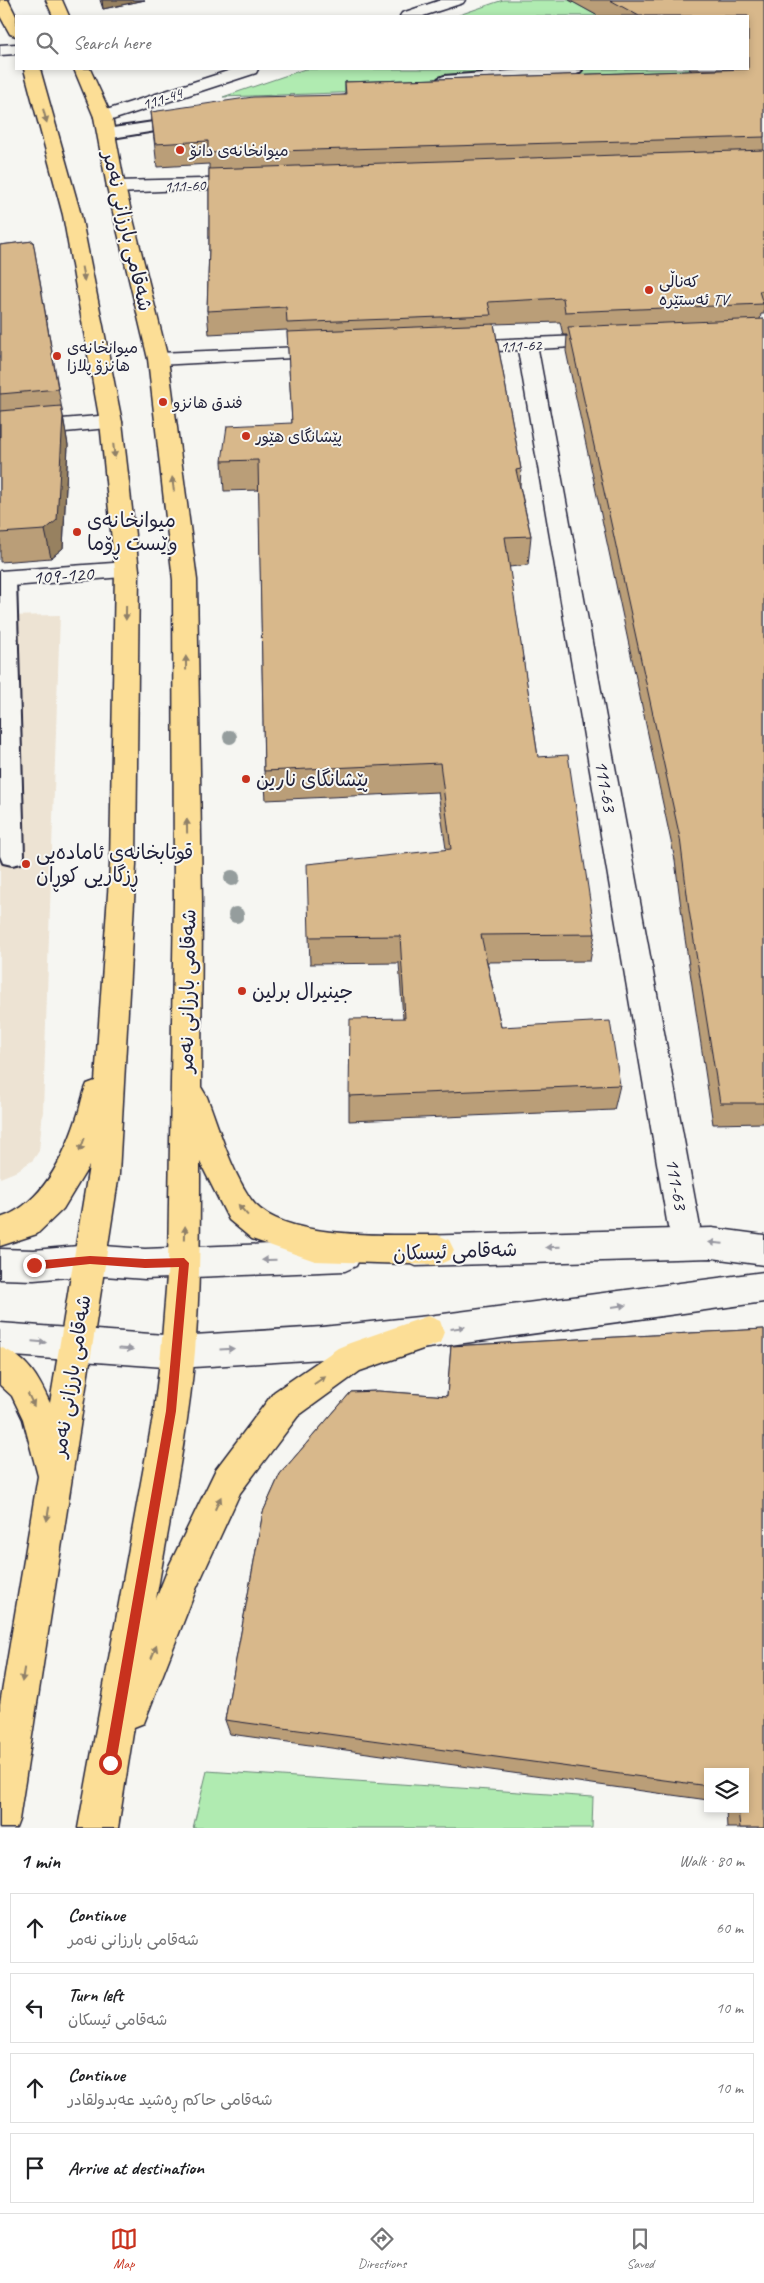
<!DOCTYPE html>
<meta charset="utf-8">
<style>
body{margin:0;font-family:Caveat,"Playpen Sans Arabic",sans-serif;background:#f2f2f2;color:#202124}
.controls{position:absolute;right:15px;bottom:15px;display:grid;overflow:hidden;border-radius:0px;box-shadow:0 2px 8px #0003}
.controls button{width:45px;height:45px;display:grid;place-items:center;padding:0;border:0;border-bottom:1px solid #e0e0e0;background:#fff;color:#202124;font:25px sans-serif}
.stop{position:absolute;width:15px;height:15px;margin:-11px;border:4px solid #c8321e;border-radius:50%;background:#fff}
.stop.end{background:#c8321e;border-color:#fff;box-shadow:0 1px 5px #0008}
.list{margin:0;padding:0;list-style:none}
h2{display:flex;justify-content:space-between;align-items:center;height:65px;margin:0;padding:0 20px;font-size:21px}
h2 small{font-size:16px;font-weight:400;color:#757577}
.list li{display:grid;grid-template-columns:32px 1fr auto;gap:15px;align-items:center;box-sizing:border-box;height:70px;margin:0 10px 10px;padding:0 10px;border:1px solid #e0e0e0;border-radius:0px}
.list b{display:block;font-size:19px;white-space:nowrap}
.list p{margin:0;font-size:16px;white-space:nowrap;color:#757577}
.list em{font-size:16px;font-style:normal;color:#757577}
.icon{flex:none;width:28px;height:28px;fill:none;stroke:currentColor;stroke-width:2;stroke-linecap:round;stroke-linejoin:round}
.map{position:relative;flex:none;width:764px;height:1828px;overflow:hidden}
.search{position:absolute;background:#fff;box-shadow:0 2px 8px #0003;left:15px;right:15px;top:15px;height:55px;display:flex;align-items:center;gap:12px;box-sizing:border-box;padding:0 18px;border-radius:0px;color:#757577;font-size:19px}
.sheet{height:385px;background:#fff}
nav{display:flex;justify-content:space-around;align-items:center;box-sizing:border-box;height:70px;border-top:1px solid #e0e0e0;background:#fff;font-size:14px;color:#757577}
nav a{display:grid;justify-items:center;gap:2px}
nav .on{color:#c8321e}
.map>svg:first-child{display:block}
</style>
<div class="map">
<svg width="764" height="1828" viewBox="0 0 764 1828">
<rect width="100%" height="100%" fill="#f6f6f2"/>
<filter id="ink" filterUnits="userSpaceOnUse"><feTurbulence type="fractalNoise" baseFrequency=".02" numOctaves="2"/><feDisplacementMap in="SourceGraphic" scale="10" xChannelSelector="R" yChannelSelector="G"/><feConvolveMatrix kernelMatrix="1 2 1 2 8 2 1 2 1" color-interpolation-filters="sRGB"/></filter>
<g filter="url(#ink)">
<!-- built -->
<path fill="#ede3d3" d="M 60,615 L 43,1111 L 39,1151 L 33,1160 L 15,1172 L 0,1178 L 0,616 Z"/>
<!-- green -->
<path fill="#b0ebb1" stroke="#698676" d="M 503,0 L 569,0 L 598,16 L 456,16 Z
M 305,69 L 689,69 L 709,80 L 223,97 Z
M 207,1771 L 593,1797 L 592,1828 L 193,1828 Z"/>
<g fill="none" stroke-linecap="round" stroke-linejoin="round">
<!-- lane casing -->
<g stroke="#22223b" stroke-width="4">
<path id="lane" d="M 534,69 L 582,70 L 579,73 L 574,75 L 444,86 L 439,84 L 436,81 L 439,78 L 444,76 Z
M 187,117 L 193,119 L 195,122 L 193,125 L 106,139 L 100,137 L 98,134 L 100,131 L 106,129 Z
M 5,572 L 12,574 L 16,579 L 24,856 L 21,863 L 12,865 L 3,863 L 0,856 L 0,573 Z"/>
</g>
<!-- street casing -->
<g stroke="#22223b" stroke-width="3">
<path id="street" d="M 441,0 L 465,0 L 463,3 L 423,16 L 400,16 L 402,13 Z
M 16,44 L 16,54 L 0,55 L 0,45 Z
M 234,69 L 258,69 L 256,73 L 109,121 L 97,121 L 94,117 L 97,113 Z
M 245,178 L 251,179 L 254,183 L 251,187 L 116,193 L 110,191 L 107,187 L 110,183 L 116,181 Z
M 527,338 L 534,340 L 537,344 L 700,1227 L 695,1237 L 684,1241 L 673,1237 L 668,1227 L 517,344 L 520,340 Z
M 111,415 L 119,417 L 122,422 L 119,427 L 0,438 L 0,424 Z
M 127,562 L 135,564 L 139,570 L 135,576 L 0,587 L 0,571 Z"/>
</g>
<!-- secondary casing -->
<g stroke="#22223b" stroke-width="3">
<path id="secondary" d="M 605,335 L 612,337 L 615,341 L 612,345 L 461,353 L 454,351 L 451,347 L 454,343 L 461,341 Z
M 325,346 L 332,348 L 335,352 L 332,356 L 158,365 L 151,363 L 148,359 L 151,355 L 158,353 Z
M 712,1228 L 764,1235 L 764,1265 L 712,1258 L 416,1266 L 405,1261 L 400,1251 L 405,1241 L 416,1236 Z
M 345,1241 L 356,1246 L 361,1256 L 356,1266 L 345,1271 L 145,1279 L 90,1275 L 34,1280 L 0,1279 L 0,1249 L 34,1250 L 90,1245 L 145,1249 Z
M 764,1272 L 764,1302 L 428,1348 L 322,1359 L 178,1368 L 0,1355 L 0,1323 L 178,1336 L 322,1327 L 428,1316 Z"/>
</g>
<!-- primary casing -->
<g stroke="#22223b" stroke-width="3">
<path id="primary" d="M 0,0 L 8,0 L 16,16 L 16,36 L 10,34 L 0,16 Z
M 46,0 L 62,0 L 69,16 L 53,16 Z
M 24,69 L 40,69 L 81,215 L 122,422 L 139,570 L 136,865 L 119,1174 L 19,1820 L 16,1828 L 0,1828 L 0,1704 L 38,1476 L 23,1419 L 12,1396 L 0,1385 L 0,1347 C 28,1358 38,1377 50,1403 L 89,1166 L 63,1209 L 37,1234 L 0,1246 L 0,1218 C 42,1205 64,1157 77,1117 C 81,1106 82,1095 87,1084 L 95,1081 L 110,865 L 115,570 L 100,422 L 63,215 Z
M 74,69 L 90,69 L 112,117 L 125,187 L 168,359 L 197,580 L 202,901 L 201,1087 L 207,1097 C 220,1131 230,1168 250,1198 C 279,1242 391,1234 438,1235 L 449,1240 L 454,1250 L 449,1260 L 438,1265 L 315,1261 L 252,1239 L 229,1220 L 200,1162 C 200,1225 200,1288 195,1351 C 188,1434 170,1517 156,1599 L 169,1566 L 216,1469 L 274,1392 L 338,1348 L 350,1343 L 428,1316 L 440,1321 L 444,1332 L 440,1343 L 360,1371 L 298,1416 L 240,1493 L 197,1587 L 144,1723 L 134,1727 L 118,1828 L 78,1828 L 154,1411 L 161,1352 L 168,1263 L 174,901 L 173,580 L 148,359 L 107,187 L 94,117 Z"/>
</g>
<!-- lane -->
<use href="#lane" fill="#f6f6f2" fill-rule="evenodd"/>
<!-- street -->
<use href="#street" fill="#f6f6f2" fill-rule="evenodd"/>
<!-- secondary -->
<use href="#secondary" fill="#f6f6f2" fill-rule="evenodd"/>
<!-- primary -->
<use href="#primary" fill="#fcde96" fill-rule="evenodd"/>
</g>
<!-- trees -->
<g fill="#959d9d">
<circle cx="230" cy="737" r="7"/>
<circle cx="232" cy="878" r="8"/>
<circle cx="236" cy="915" r="8"/>
</g>
<!-- wall -->
<path fill="#ba9e78" stroke="#22223b" d="M 100,0 L 145,0 L 103,9 Z
M 569,0 L 764,0 L 764,314 L 761,314 L 760,320 L 764,319 L 764,1123 L 713,1124 L 684,932 L 675,860 L 566,351 L 567,335 L 563,335 L 560,322 L 494,324 L 521,469 L 520,486 L 531,536 L 528,565 L 509,567 L 538,757 L 595,934 L 590,961 L 487,962 L 501,1027 L 620,1085 L 614,1110 L 349,1121 L 349,1096 L 403,1018 L 399,963 L 310,964 L 309,937 L 446,849 L 438,792 L 266,800 L 264,771 L 259,490 L 224,491 L 222,461 L 292,423 L 287,330 L 209,334 L 207,311 L 209,248 L 209,164 L 157,167 L 151,112 L 345,95 L 345,82 L 692,71 L 689,69 L 748,69 L 748,16 L 598,16 Z
M 33,241 L 68,445 L 63,548 L 51,558 L 0,562 L 0,245 Z
M 764,1329 L 764,1828 L 727,1828 L 726,1809 L 745,1809 L 745,1772 L 708,1772 L 708,1800 L 230,1734 L 225,1720 L 263,1512 L 280,1474 L 351,1392 L 378,1391 L 447,1396 L 451,1346 Z"/>
<!-- shaded-wall -->
<path fill="#978161" stroke="#22223b" d="M 102,0 L 145,0 L 103,9 Z
M 63,417 L 68,445 L 63,548 L 51,558 L 45,530 Z"/>
<!-- building -->
<path fill="#d8b88b" stroke="#22223b" d="M 610,0 L 764,0 L 764,137 L 208,153 L 208,141 L 155,144 L 151,112 L 253,97 L 346,95 L 345,82 L 748,69 L 748,16 L 639,16 Z
M 764,150 L 764,291 L 759,291 L 763,304 L 565,312 L 563,298 L 488,302 L 491,315 L 287,323 L 286,307 L 207,311 L 209,248 L 209,169 Z
M 33,241 L 58,389 L 0,394 L 0,245 Z
M 764,319 L 764,1103 L 720,1103 L 689,910 L 680,838 L 568,327 Z
M 494,324 L 521,469 L 516,470 L 531,536 L 505,537 L 538,757 L 568,755 L 595,934 L 481,935 L 501,1027 L 610,1021 L 620,1085 L 349,1096 L 350,1019 L 405,1018 L 400,936 L 309,937 L 307,864 L 451,849 L 440,763 L 264,771 L 258,460 L 222,461 L 227,426 L 292,423 L 287,332 Z
M 61,406 L 63,417 L 57,520 L 45,530 L 0,533 L 0,411 Z
M 764,1329 L 764,1828 L 740,1828 L 738,1809 L 745,1809 L 745,1772 L 708,1772 L 708,1786 L 225,1720 L 263,1512 L 280,1474 L 351,1392 L 378,1391 L 447,1396 L 451,1346 Z"/>
<!-- one-way arrows -->
<defs><path id="oneway-solid" d="M-6-.8H1V-3.2L6.5 0L1 3.2V.8H-6Z" transform="scale(1.25)"/></defs>
<g fill="#8f8068">
<use href="#oneway-solid" transform="translate(45 116) rotate(75)"/>
<use href="#oneway-solid" transform="translate(83 274) rotate(79)"/>
<use href="#oneway-solid" transform="translate(114 451) rotate(84)"/>
<use href="#oneway-solid" transform="translate(173 484) rotate(-97)"/>
<use href="#oneway-solid" transform="translate(126 613) rotate(91)"/>
<use href="#oneway-solid" transform="translate(186 663) rotate(-91)"/>
<use href="#oneway-solid" transform="translate(187 826) rotate(-91)"/>
<use href="#oneway-solid" transform="translate(82 1145) rotate(111)"/>
<use href="#oneway-solid" transform="translate(243 1210) rotate(-131)"/>
<use href="#oneway-solid" transform="translate(185 1233) rotate(-89)"/>
<use href="#oneway-solid" transform="translate(320 1380) rotate(-35)"/>
<use href="#oneway-solid" transform="translate(31 1400) rotate(64)"/>
<use href="#oneway-solid" transform="translate(218 1503) rotate(-65)"/>
<use href="#oneway-solid" transform="translate(48 1514) rotate(99)"/>
<use href="#oneway-solid" transform="translate(154 1652) rotate(-68)"/>
<use href="#oneway-solid" transform="translate(23 1675) rotate(99)"/>
</g>
<g fill="#9797a0">
<use href="#oneway-solid" transform="translate(716 1243) rotate(-175)"/>
<use href="#oneway-solid" transform="translate(553 1247) rotate(178)"/>
<use href="#oneway-solid" transform="translate(269 1260) rotate(179)"/>
<use href="#oneway-solid" transform="translate(619 1306) rotate(-8)"/>
<use href="#oneway-solid" transform="translate(458 1328) rotate(-8)"/>
<use href="#oneway-solid" transform="translate(39 1342) rotate(5)"/>
<use href="#oneway-solid" transform="translate(126 1349) rotate(3)"/>
<use href="#oneway-solid" transform="translate(227 1349) rotate(-3)"/>
</g>
</g>
<!-- route -->
<path fill="#c8321e" d="M 90,1256 L 145,1259 L 184,1258 L 189,1263 L 176,1411 L 116,1763 L 114,1767 L 110,1768 L 106,1767 L 104,1763 L 166,1411 L 179,1267 L 145,1268 L 90,1264 L 34,1270 L 29,1265 L 34,1261 Z"/>
<!-- markers -->
<g fill="#c8321e" stroke="#f6f6f2" stroke-width="2">
<circle cx="180" cy="150" r="5"/>
<circle cx="649" cy="290" r="5"/>
<circle cx="57" cy="356" r="5"/>
<circle cx="163" cy="402" r="5"/>
<circle cx="246" cy="436" r="5"/>
<circle cx="77" cy="532" r="5"/>
<circle cx="246" cy="779" r="5"/>
<circle cx="26" cy="864" r="5"/>
<circle cx="242" cy="991" r="5"/>
</g>
<g text-anchor="middle" stroke-width="4" stroke-linejoin="round" paint-order="stroke">
<!-- far-street labels -->
<g font-size="16" fill="#22223b" stroke="#f6f6f2">
<text transform="translate(162 98) rotate(-18)" y="6">111-44</text>
<text transform="translate(185 185) rotate(-2)" y="6">111-60</text>
<text transform="translate(521 345) rotate(-2)" y="6">111-62</text>
</g>
<!-- far-poi labels -->
<g font-size="16" fill="#22223b" stroke="#f6f6f2" text-anchor="start">
<text x="190" y="156">میوانخانەی دانۆ</text>
<text x="659" y="287">کەناڵی<tspan x="659" dy="18">ئەستێرە TV</tspan></text>
<text x="67" y="353">میوانخانەی<tspan x="67" dy="18">هانزۆ پلازا</tspan></text>
<text x="173" y="408">فندق هانزو</text>
<text x="256" y="442">پێشانگای هێور</text>
</g>
<!-- street labels -->
<g font-size="20" fill="#22223b" stroke="#f6f6f2">
<text transform="translate(128 231) rotate(77)" y="7">شەقامی بارزانی نەمر</text>
<text transform="translate(63 575) rotate(-4)" y="7">109-120</text>
<text transform="translate(606 786) rotate(80)" y="7">111-63</text>
<text transform="translate(187 991) rotate(-89)" y="7">شەقامی بارزانی نەمر</text>
<text transform="translate(677 1184) rotate(80)" y="7">111-63</text>
<text transform="translate(455 1251) rotate(-2)" y="7">شەقامی ئیسکان</text>
<text transform="translate(71 1376) rotate(-81)" y="7">شەقامی بارزانی نەمر</text>
</g>
<!-- poi labels -->
<g font-size="20" fill="#22223b" stroke="#f6f6f2" text-anchor="start">
<text x="87" y="527">میوانخانەی<tspan x="87" dy="23">وێست ڕۆما</tspan></text>
<text x="256" y="786">پێشانگای نارین</text>
<text x="36" y="859">قوتابخانەی ئامادەیی<tspan x="36" dy="23">ڕزگاریی کوڕان</tspan></text>
<text x="252" y="998">جينيرال برلين</text>
</g>
</g>
</svg>
<div class="controls">
<button><svg class="icon" aria-label="layers" viewBox="0 0 24 24"><path d="M12 4l9 5-9 5-9-5zM3 14l9 5 9-5"/></svg></button>
</div>
<div class="stop" style="left:110px;top:1763px"></div>
<div class="stop end" style="left:34px;top:1265px"></div>
<div class="search"><svg class="icon" aria-label="search" viewBox="0 0 24 24"><circle cx="10" cy="10" r="6"/><path d="M15 15l6 6"/></svg>Search here</div>
</div>
<section class="sheet">
<h2>1 min<small>Walk · 80 m</small></h2>
<ul class="list">
<li><svg class="icon" aria-label="ahead" viewBox="0 0 24 24"><path d="M12 20V5M6 11l6-6 6 6"/></svg><div><b>Continue</b><p>شەقامی بارزانی نەمر</p></div><em>60 m</em></li>
<li><svg class="icon" aria-label="left" viewBox="0 0 24 24"><path d="M17 20v-9H6M10 6l-5 5 5 5"/></svg><div><b>Turn left</b><p>شەقامی ئیسکان</p></div><em>10 m</em></li>
<li><svg class="icon" aria-label="ahead" viewBox="0 0 24 24"><path d="M12 20V5M6 11l6-6 6 6"/></svg><div><b>Continue</b><p>شەقامی حاکم ڕەشید عەبدولقادر</p></div><em>10 m</em></li>
<li><svg class="icon" aria-label="arrive" viewBox="0 0 24 24"><path d="M6 21V4h12l-3 4 3 4H6"/></svg><div><b>Arrive at destination</b></div></li>
</ul>
</section>
<nav>
<a class="on"><svg class="icon" aria-label="map" viewBox="0 0 24 24"><path d="M3 6l6-2 6 2 6-2v14l-6 2-6-2-6 2zM9 4v14M15 6v14"/></svg>Map</a>
<a><svg class="icon" aria-label="directions" viewBox="0 0 24 24"><path d="M12 3l9 9-9 9-9-9zM9 14v-3h6M13 9l2 2-2 2"/></svg>Directions</a>
<a><svg class="icon" aria-label="saved" viewBox="0 0 24 24"><path d="M7 4h10v16l-5-4-5 4z"/></svg>Saved</a>
</nav>
